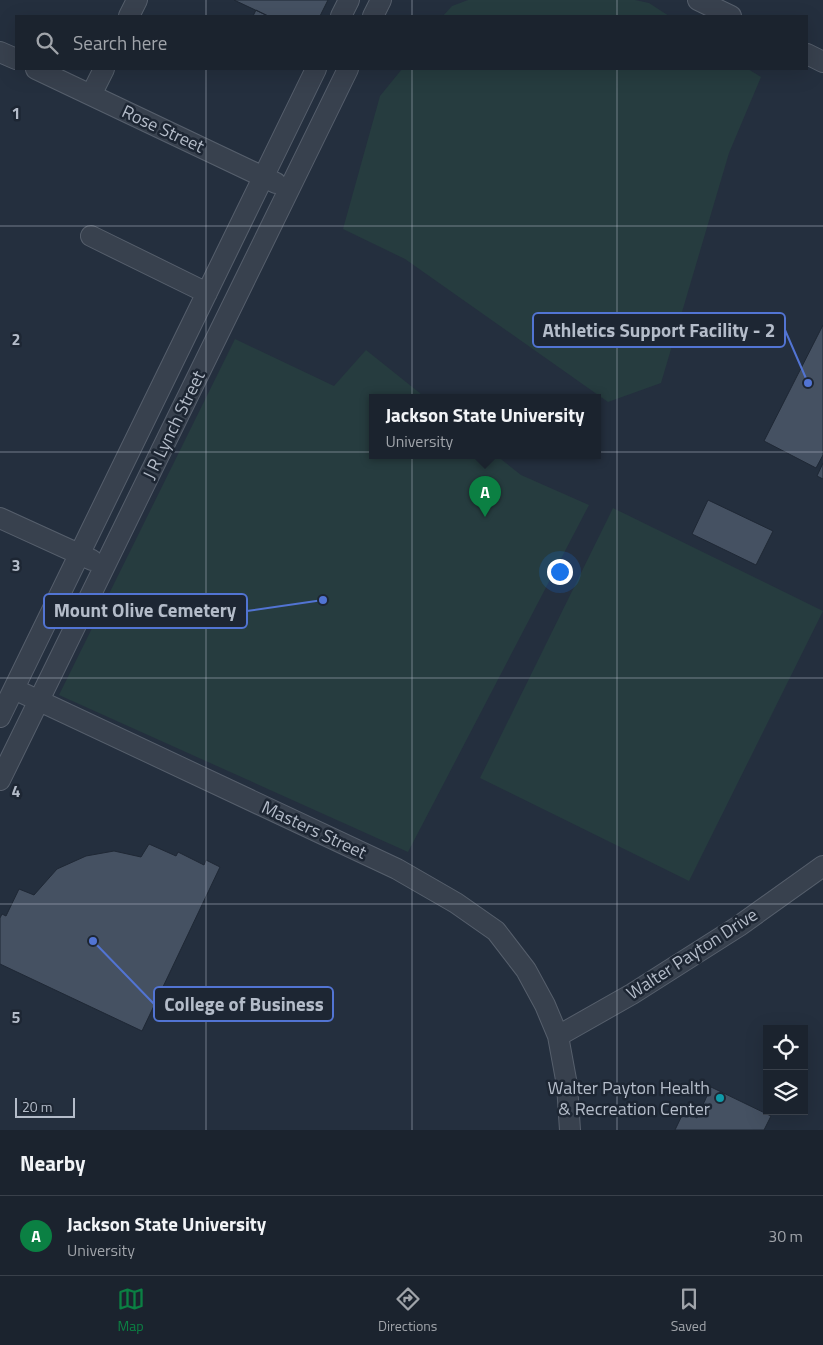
<!DOCTYPE html>
<style>
body{margin:0;font-family:"Titillium Web",sans-serif;background:#282f3a;color:#f1f3f6}
.controls{position:absolute;right:15px;bottom:15px;display:grid;overflow:hidden;border-radius:0px;box-shadow:0 5px 20px #0002}
.controls button{width:45px;height:45px;display:grid;place-items:center;padding:0;border:0;border-bottom:1px solid #39404a;background:#1b232e;color:#f1f3f6;font:25px sans-serif}
.scale{position:absolute;left:15px;bottom:12px;width:60px;box-sizing:border-box;padding-left:5px;border:2px solid #b4bcc9;border-top:0;font-size:14px;line-height:18px;white-space:nowrap;color:#b4bcc9;-webkit-text-stroke:4px #1d2633;paint-order:stroke}
.you{position:absolute;left:559px;top:571px;width:18px;height:18px;margin:-12px;border:4px solid #fff;border-radius:50%;background:#1a73e8;box-shadow:0 0 0 8px #1a73e833}
.badge{display:grid;place-items:center;width:32px;height:32px;border-radius:50%;background:#0b8043;color:#fff;font-size:16px;font-weight:700}
.pin{position:absolute;translate:-50% -41px;filter:drop-shadow(0 1px 2px #0008)}
.pin::after{content:'';position:absolute;top:26px;width:18px;height:15px;background:inherit;clip-path:polygon(0 0,100% 0,50% 100%)}
.popup{position:absolute;left:369px;top:394px;width:232px;height:65px;box-sizing:border-box;display:grid;place-content:center;border-radius:0px;background:#1b232e;filter:drop-shadow(0 1px 4px #0005);font-size:16px;white-space:nowrap;color:#a0a4aa}
.popup b{font-size:19px;color:#f1f3f6}
.popup::after{content:'';position:absolute;left:50%;top:100%;margin-left:-10px;border:10px solid transparent;border-top-color:#1b232e}
.list{margin:0;padding:0;list-style:none}
h2{display:flex;justify-content:space-between;align-items:center;height:65px;margin:0;padding:0 20px;font-size:21px}
h2 small{font-size:16px;font-weight:400;color:#a0a4aa}
.list li{display:grid;grid-template-columns:32px 1fr auto;gap:15px;align-items:center;box-sizing:border-box;height:80px;padding:0 20px;border-top:1px solid #39404a}
.list b{display:block;font-size:19px;white-space:nowrap}
.list p{margin:0;font-size:16px;white-space:nowrap;color:#a0a4aa}
.list em{font-size:16px;font-style:normal;color:#a0a4aa}
.icon{flex:none;width:28px;height:28px;fill:none;stroke:currentColor;stroke-width:2;stroke-linecap:round;stroke-linejoin:round}
.map{position:relative;flex:none;width:823px;height:1130px;overflow:hidden}
.search{position:absolute;background:#1b232e;box-shadow:0 5px 20px #0002;left:15px;right:15px;top:15px;height:55px;display:flex;align-items:center;gap:12px;box-sizing:border-box;padding:0 18px;border-radius:0px;color:#a0a4aa;font-size:19px}
.sheet{height:145px;background:#1b232e}
nav{display:flex;justify-content:space-around;align-items:center;box-sizing:border-box;height:70px;border-top:1px solid #39404a;background:#1b232e;font-size:14px;color:#a0a4aa}
nav a{display:grid;justify-items:center;gap:2px}
nav .on{color:#0b8043}
.map>svg:first-child{display:block}
</style>
<div class="map">
<svg width="823" height="1130" viewBox="0 0 823 1130">
<rect width="100%" height="100%" fill="#242f3e"/>
<!-- green -->
<path fill="#263c3f" d="M 468,0 L 635,0 L 649,3 L 669,16 L 443,16 L 452,6 Z
M 402,69 L 748,69 L 761,77 L 729,153 L 661,383 L 608,402 L 405,259 L 343,229 L 380,96 Z
M 235,339 L 334,386 L 366,350 L 426,398 L 372,398 L 372,456 L 497,456 L 521,475 L 589,505 L 408,852 L 59,695 Z
M 613,508 L 823,611 L 689,881 L 480,778 Z"/>
<!-- building -->
<path fill="#455162" stroke="#1f2835" d="M 234,0 L 328,0 L 320,16 L 268,16 Z
M 256,10 L 268,16 L 253,16 Z
M 823,325 L 823,455 L 816,468 L 764,441 Z
M 823,463 L 823,479 L 817,476 Z
M 708,500 L 773,531 L 756,565 L 692,534 Z
M 149,844 L 176,856 L 178,852 L 204,865 L 206,860 L 220,867 L 142,1031 L 0,964 L 0,918 L 2,914 L 6,916 L 19,889 L 34,895 L 57,869 L 86,856 L 114,851 L 141,857 Z
M 711,1087 L 771,1116 L 764,1130 L 675,1130 L 685,1109 L 692,1113 L 691,1115 L 697,1118 Z"/>
<g fill="none" stroke-linecap="round" stroke-linejoin="round">
<!-- minor casing -->
<g stroke="#565f6c" stroke-width="22">
<path id="minor" d="M 698,0 L 731,16
M 129,16 L 137,0
M 341,16 L 349,0
M 373,16 L 381,0
M 0,52 L 16,59
M 807,54 L 823,62
M 36,69 L 276,183
M 91,95 L 104,69
M 91,236 L 207,293
M 0,518 L 92,560
M 14,689 L 397,869 L 456,903 L 496,931 L 526,970 L 545,1005 L 558,1036 L 567,1085 L 570,1130
M 0,717 L 316,69
M 0,780 L 348,69
M 558,1036 L 632,994 L 739,926 L 823,866"/>
</g>
<!-- minor -->
<use href="#minor" stroke="#38414e" stroke-width="20"/>
</g>
<!-- grid -->
<path fill="none" stroke="#b4bcc9" stroke-width="1" stroke-opacity="0.55" d="M 206,0 L 206,16M 412,0 L 412,16M 617,0 L 617,16M 206,69 L 206,1130M 412,69 L 412,1130M 617,69 L 617,1130M 0,226 L 823,226M 0,452 L 823,452M 0,678 L 823,678M 0,904 L 823,904"/>
<!-- markers -->
<circle fill="#0f9aa8" stroke="#1d2633" stroke-width="2" cx="720" cy="1098" r="5"/>
<g text-anchor="middle" stroke-width="5" stroke-linejoin="round" paint-order="stroke">
<!-- street labels -->
<g font-size="18" fill="#b4bcc9" stroke="#1d2633">
<text transform="translate(163 129) rotate(25)" y="6">Rose Street</text>
<text transform="translate(174 425) rotate(-64)" y="6">J R Lynch Street</text>
<text transform="translate(314 830) rotate(25)" y="6">Masters Street</text>
<text transform="translate(692 954) rotate(-33)" y="6">Walter Payton Drive</text>
</g>
<!-- poi labels -->
<g font-size="18" fill="#b4bcc9" stroke="#1d2633" text-anchor="end">
<text x="710" y="1094">Walter Payton Health<tspan x="710" dy="21">&amp; Recreation Center</tspan></text>
</g>
</g>
<g font-size="16" text-anchor="middle" font-weight="bold" fill="#b4bcc9" stroke="#1d2633" stroke-width="5" stroke-linejoin="round" paint-order="stroke">
<text x="16" y="119">1</text>
<text x="16" y="345">2</text>
<text x="16" y="571">3</text>
<text x="16" y="797">4</text>
<text x="16" y="1023">5</text>
</g>
<!-- callouts -->
<path fill="none" stroke="#5274d3" stroke-width="2" d="M808 383L785 330M323 600L247 611M93 941L154 1004"/>
<g fill="#5274d3" stroke="#1d2633" stroke-width="2">
<circle cx="808" cy="383" r="5"/>
<circle cx="323" cy="600" r="5"/>
<circle cx="93" cy="941" r="5"/>
</g>
<g fill="#1d2633" stroke="#5274d3" stroke-width="2">
<rect x="533" y="313" width="252" height="34" rx="5"/>
<rect x="44" y="594" width="203" height="34" rx="5"/>
<rect x="154" y="987" width="179" height="34" rx="5"/>
</g>
<g font-size="19" text-anchor="middle" font-weight="bold" fill="#b4bcc9">
<text x="659" y="337">Athletics Support Facility - 2</text>
<text x="145" y="617">Mount Olive Cemetery</text>
<text x="244" y="1011">College of Business</text>
</g>
</svg>
<div class="controls">
<button><svg class="icon" aria-label="locate" viewBox="0 0 24 24"><circle cx="12" cy="12" r="6"/><path d="M12 2v4M12 18v4M2 12h4M18 12h4"/></svg></button>
<button><svg class="icon" aria-label="layers" viewBox="0 0 24 24"><path d="M12 4l9 5-9 5-9-5zM3 14l9 5 9-5"/></svg></button>
</div>
<div class="scale">20 m</div>
<div class="you"></div>
<div class="pin badge" style="left:485px;top:517px">A</div>
<div class="popup"><b>Jackson State University</b>University</div>
<div class="search"><svg class="icon" aria-label="search" viewBox="0 0 24 24"><circle cx="10" cy="10" r="6"/><path d="M15 15l6 6"/></svg>Search here</div>
</div>
<section class="sheet">
<h2>Nearby<small></small></h2>
<ul class="list">
<li><span class="badge">A</span><div><b>Jackson State University</b><p>University</p></div><em>30 m</em></li>
</ul>
</section>
<nav>
<a class="on"><svg class="icon" aria-label="map" viewBox="0 0 24 24"><path d="M3 6l6-2 6 2 6-2v14l-6 2-6-2-6 2zM9 4v14M15 6v14"/></svg>Map</a>
<a><svg class="icon" aria-label="directions" viewBox="0 0 24 24"><path d="M12 3l9 9-9 9-9-9zM9 14v-3h6M13 9l2 2-2 2"/></svg>Directions</a>
<a><svg class="icon" aria-label="saved" viewBox="0 0 24 24"><path d="M7 4h10v16l-5-4-5 4z"/></svg>Saved</a>
</nav>
